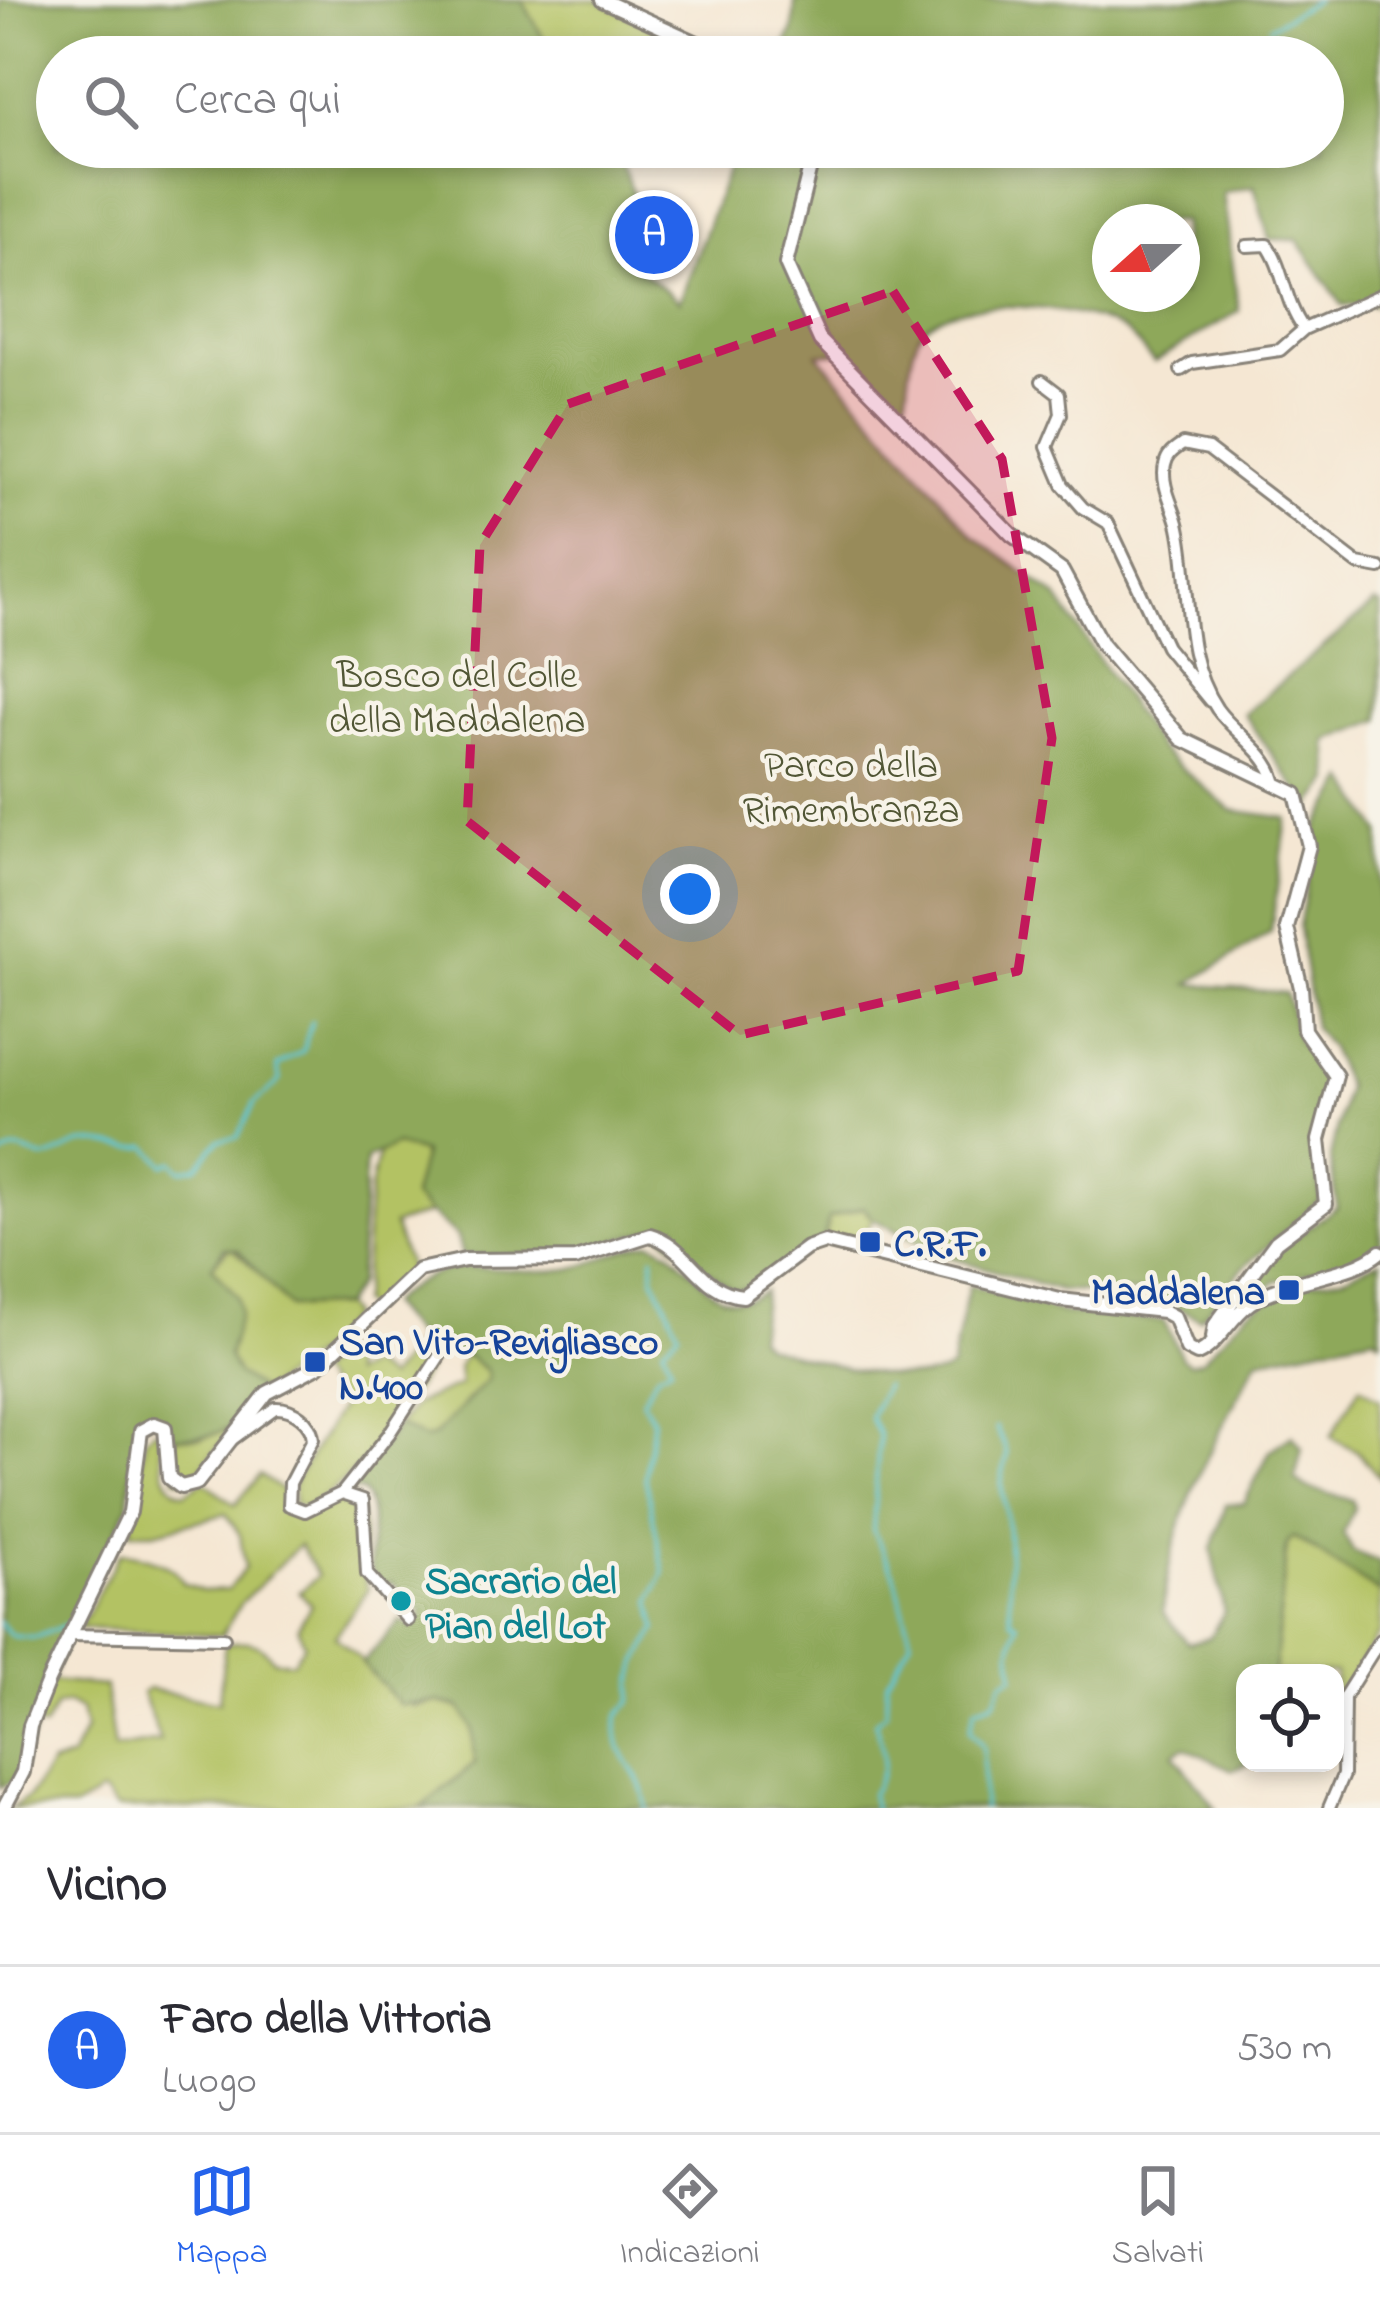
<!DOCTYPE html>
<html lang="it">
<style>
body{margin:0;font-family:"Indie Flower",sans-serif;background:#f2f2f3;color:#2b2b33}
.controls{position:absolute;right:36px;bottom:36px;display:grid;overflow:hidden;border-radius:24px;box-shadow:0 6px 18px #0003}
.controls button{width:108px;height:108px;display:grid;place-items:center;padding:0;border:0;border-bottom:3px solid #e1e1e2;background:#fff;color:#2b2b33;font:60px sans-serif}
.compass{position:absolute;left:1092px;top:204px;width:108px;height:108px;border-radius:50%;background:#fff;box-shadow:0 6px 18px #0003;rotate:249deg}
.you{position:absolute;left:690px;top:894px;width:42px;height:42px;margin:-30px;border:9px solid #fff;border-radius:50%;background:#1a73e8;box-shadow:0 0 0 18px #1a73e833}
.badge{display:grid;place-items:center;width:78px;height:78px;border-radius:50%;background:#2563eb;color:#fff;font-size:39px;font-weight:700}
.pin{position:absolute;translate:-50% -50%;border:6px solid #fff;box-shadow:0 3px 12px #0006}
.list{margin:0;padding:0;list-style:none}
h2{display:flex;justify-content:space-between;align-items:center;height:156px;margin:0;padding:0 48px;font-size:51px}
h2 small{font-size:39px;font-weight:400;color:#7c7c81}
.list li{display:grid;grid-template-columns:78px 1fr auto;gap:36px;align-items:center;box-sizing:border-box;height:168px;padding:0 48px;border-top:3px solid #e1e1e2}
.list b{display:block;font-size:45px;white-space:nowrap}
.list p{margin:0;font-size:39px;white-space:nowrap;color:#7c7c81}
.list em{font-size:39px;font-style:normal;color:#7c7c81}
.icon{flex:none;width:66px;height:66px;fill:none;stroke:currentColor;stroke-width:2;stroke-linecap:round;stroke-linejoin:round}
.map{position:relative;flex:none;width:1380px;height:1808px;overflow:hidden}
.search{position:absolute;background:#fff;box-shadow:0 6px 18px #0003;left:36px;right:36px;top:36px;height:132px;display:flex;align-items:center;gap:30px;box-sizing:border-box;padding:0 42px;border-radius:66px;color:#7c7c81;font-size:45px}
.sheet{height:324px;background:#fff}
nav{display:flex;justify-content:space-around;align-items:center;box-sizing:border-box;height:168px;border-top:3px solid #e1e1e2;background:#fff;font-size:33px;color:#7c7c81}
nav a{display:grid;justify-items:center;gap:6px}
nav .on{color:#2563eb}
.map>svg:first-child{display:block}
</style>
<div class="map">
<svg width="1380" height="1808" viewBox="0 0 1380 1808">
<rect width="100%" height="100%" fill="#f7f3e8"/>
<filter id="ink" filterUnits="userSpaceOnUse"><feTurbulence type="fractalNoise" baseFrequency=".00833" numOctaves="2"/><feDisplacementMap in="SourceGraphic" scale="24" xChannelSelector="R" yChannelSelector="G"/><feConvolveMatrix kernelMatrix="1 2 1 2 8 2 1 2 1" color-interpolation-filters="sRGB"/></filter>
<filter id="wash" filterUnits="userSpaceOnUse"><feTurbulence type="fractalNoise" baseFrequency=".004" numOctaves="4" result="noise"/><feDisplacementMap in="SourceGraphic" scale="48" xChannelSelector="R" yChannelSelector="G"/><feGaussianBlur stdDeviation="2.7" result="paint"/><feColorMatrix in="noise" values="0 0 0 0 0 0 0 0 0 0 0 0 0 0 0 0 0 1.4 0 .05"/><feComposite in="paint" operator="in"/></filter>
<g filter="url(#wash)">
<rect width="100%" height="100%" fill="#f5e7d3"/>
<!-- green -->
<path fill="#b3c264" stroke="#686f40" stroke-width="3" d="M 500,0 L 597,0 L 692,48 L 688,57 L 523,57 Z
M 396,1145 L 424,1153 L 412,1197 L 431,1213 L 393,1225 L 410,1270 L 369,1311 L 360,1303 C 370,1255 361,1198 380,1152 Z
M 863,1207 L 873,1219 L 860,1243 L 824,1238 L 829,1218 Z
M 230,1247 L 300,1307 L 343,1306 L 350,1316 L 320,1351 L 263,1391 L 238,1375 L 228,1356 C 242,1294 242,1318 211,1267 Z
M 417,1341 L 434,1358 C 400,1416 364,1477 304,1508 L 294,1504 L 293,1484 L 342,1404 L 316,1373 L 342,1350 L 349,1356 L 351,1375 L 369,1366 L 388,1379 Z
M 465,1354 L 487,1371 L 487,1380 C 471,1399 450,1430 426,1439 L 398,1425 L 415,1404 L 460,1385 L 458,1367 Z
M 1360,1386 L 1380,1399 L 1380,1478 L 1357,1451 L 1331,1437 Z
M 233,1429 L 188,1483 L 175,1478 L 174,1437 L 201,1438 Z
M 154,1430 L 159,1431 C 163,1455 158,1487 185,1493 L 204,1481 L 235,1505 L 260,1475 L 283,1491 L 296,1519 L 341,1498 L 355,1499 C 371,1523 356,1561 368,1589 L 335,1636 L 414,1707 L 437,1702 L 460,1708 L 472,1727 L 475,1763 L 421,1808 L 116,1808 L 102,1793 L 74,1808 L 10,1808 L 28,1798 L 51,1764 L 71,1758 L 85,1731 L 81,1710 L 67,1703 L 56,1706 L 44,1728 L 34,1726 L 52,1681 L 105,1686 L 114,1749 L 160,1741 L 142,1693 L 148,1689 L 219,1702 L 225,1644 C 246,1639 260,1641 274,1660 L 293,1662 L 304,1644 L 298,1627 L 311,1605 L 300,1592 L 318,1576 L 299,1545 L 241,1603 L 222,1635 L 79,1628 L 120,1553 C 141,1554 176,1564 183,1583 L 202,1591 L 228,1590 L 245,1568 L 240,1535 L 226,1514 L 154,1532 L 131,1532 L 145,1437 Z
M 1293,1536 L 1380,1593 L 1380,1632 L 1338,1699 L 1339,1749 L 1335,1751 L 1335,1673 L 1274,1673 L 1287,1544 Z"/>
<!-- forest -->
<path fill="#8ea85a" stroke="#55623b" stroke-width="3" fill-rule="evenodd" d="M 0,0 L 522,0 L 554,57 L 57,57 L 57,147 L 615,147 L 634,195 L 623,229 L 632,264 L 680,301 L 736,147 L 1323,147 L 1323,57 L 780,57 L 793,30 L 795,0 L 1380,0 L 1380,305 L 1342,305 L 1297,240 L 1269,239 L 1254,186 L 1223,193 L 1239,311 L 1154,362 C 1144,352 1133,335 1121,329 C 1078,307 957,291 923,329 C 909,345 909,388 905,410 L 843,352 L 818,354 L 974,536 L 1057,597 L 1160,750 L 1231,810 L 1287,818 L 1271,932 L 1189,984 L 1286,993 L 1298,1041 L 1325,1074 L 1314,1143 L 1321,1199 L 1241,1270 L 1200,1319 L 1148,1293 L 1060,1291 L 940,1254 L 873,1219 L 863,1207 L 829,1218 L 824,1238 L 750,1287 L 733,1290 L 654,1229 L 566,1255 L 462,1256 L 457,1237 L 412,1197 L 423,1153 L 396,1145 L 366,1159 L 358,1283 L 343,1306 L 289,1307 L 238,1250 L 224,1248 L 212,1267 L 237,1297 L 240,1314 L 228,1356 L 238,1375 L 263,1391 C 232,1430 225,1438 174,1437 L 163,1417 L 136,1428 L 128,1507 L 79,1603 L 17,1779 L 0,1788 ZM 1110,222 L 1182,222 L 1182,294 L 1110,294 Z
M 1375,603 L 1380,605 L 1380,720 L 1328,741 L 1331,781 L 1310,808 L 1243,714 Z
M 1347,779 L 1380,832 L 1380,1242 L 1362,1258 L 1276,1281 L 1224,1321 L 1277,1250 L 1337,1207 L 1330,1157 L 1346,1086 L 1330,1048 L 1314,1028 L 1299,927 L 1318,826 Z
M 650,1242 C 695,1253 709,1325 764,1291 L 758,1337 L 765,1345 C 806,1358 916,1393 951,1368 L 969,1285 L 1062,1313 L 1164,1321 L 1182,1358 L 1190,1363 L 1202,1360 L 1248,1311 L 1297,1284 L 1345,1276 L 1380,1260 L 1380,1340 L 1374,1336 L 1258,1359 C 1214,1442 1170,1517 1163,1612 L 1188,1643 L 1210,1637 L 1224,1612 L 1212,1549 L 1226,1505 L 1244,1503 L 1270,1451 L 1292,1435 L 1302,1448 L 1295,1479 L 1307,1488 L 1352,1500 L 1354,1508 L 1343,1533 L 1353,1551 L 1380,1562 L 1380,1593 L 1303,1542 L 1293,1537 L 1287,1544 L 1274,1673 L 1245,1673 L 1245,1763 L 1252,1763 L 1233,1770 L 1184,1747 L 1174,1754 L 1216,1808 L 421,1808 L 475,1763 L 472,1727 L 459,1707 L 437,1702 L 400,1705 L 362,1663 L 401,1620 L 411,1627 L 423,1613 L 391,1582 L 378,1587 C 359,1559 382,1517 362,1492 L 349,1490 L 398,1425 L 425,1439 L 434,1436 L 487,1380 L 487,1371 L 465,1354 L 443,1350 L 434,1358 L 388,1304 C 457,1243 491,1279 569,1269 C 596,1265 622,1246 650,1242 Z"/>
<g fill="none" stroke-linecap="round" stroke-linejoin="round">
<!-- stream -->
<path stroke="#5fc9d9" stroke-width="3" d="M 1269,27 L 1316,0
M 0,1158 C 20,1141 28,1155 44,1158 C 52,1159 71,1146 80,1144 C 102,1139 129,1153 147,1146 L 165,1165 L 172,1161 L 181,1170 L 197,1167 L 219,1140 L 238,1137 L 254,1104 L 280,1081 L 277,1066 L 303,1051 L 312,1021
M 0,1623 L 12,1636 L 34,1638 L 68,1624
M 633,1684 L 638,1662 L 657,1629 L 651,1601 L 664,1572 L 645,1477 L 653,1420 L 642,1400 L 658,1373 L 671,1366 L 663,1347 L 679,1332 L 653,1275 L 653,1256
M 633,1687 L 632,1700 L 618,1716 C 613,1766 643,1764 646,1808
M 874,1808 L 871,1794 C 890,1765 884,1752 875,1722 L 886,1712 L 887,1681 L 911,1640 L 895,1576 L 873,1530 L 879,1436 L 870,1417 L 885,1385
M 983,1808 L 983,1746 L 970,1730 L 975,1708 L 994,1702 L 1003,1681 L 1014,1676 L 1011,1650 L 1018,1623 L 1011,1620 C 1007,1576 1012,1532 1002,1490 C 999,1477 1007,1464 1007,1454 C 1006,1447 998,1434 996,1427"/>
</g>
</g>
<g filter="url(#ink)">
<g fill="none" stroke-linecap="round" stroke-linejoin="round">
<!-- minor casing -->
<g stroke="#888278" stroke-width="16">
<path id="minor" d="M 1247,246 L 1267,245 C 1284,268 1284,302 1304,329 L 1380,295
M 1181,370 L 1192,363 L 1280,350 L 1304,329
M 1042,381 L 1059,394 L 1061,414 L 1047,447 L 1063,485 L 1083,508 L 1108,523 L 1166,647 L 1210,701
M 1275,780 C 1267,751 1234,733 1217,709 C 1180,654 1192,588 1179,527 C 1175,508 1160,485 1165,465 C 1167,454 1174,450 1183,444 L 1208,449 L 1358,564 L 1380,568
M 234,1438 L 275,1408 C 293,1407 312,1422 313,1439 L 290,1483 L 289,1505 L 305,1511 L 342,1493 L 363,1500 L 367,1574 L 408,1620
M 342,1493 L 389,1434 L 440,1355
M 69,1635 L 224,1638
M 1329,1808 L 1343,1775 L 1344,1697 L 1380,1640"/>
</g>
<!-- tertiary casing -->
<g stroke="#888278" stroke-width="18">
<path id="tertiary" d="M 602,0 L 728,57
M 815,147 L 786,264 L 820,340 L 1012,535 L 1062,571 L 1102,645 L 1182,739 L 1296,794 L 1309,846 L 1287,928 L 1301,988 L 1304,1030 L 1336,1076 L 1319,1140 L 1326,1204 L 1276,1242 L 1215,1325 L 1213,1337
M 4,1808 L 23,1772 L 30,1726 L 48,1681 L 130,1512 L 141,1431 L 154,1424 L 165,1428 L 169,1478 L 181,1487 L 197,1483 L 267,1393 L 318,1366 L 419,1270 L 465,1260 L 575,1259 L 650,1235 C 689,1246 700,1293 743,1296 L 807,1248 L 825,1242 L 1060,1300 L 1163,1311 L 1174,1317 L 1187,1349 L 1197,1354 C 1218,1345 1230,1317 1250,1303 C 1292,1276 1349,1278 1380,1252"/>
</g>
<!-- minor -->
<use href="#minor" stroke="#fff" stroke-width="10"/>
<!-- tertiary -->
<use href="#tertiary" stroke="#fff" stroke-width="12"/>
</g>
</g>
<!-- marked area -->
<path fill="#c2185b" fill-opacity="0.2" stroke="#c2185b" stroke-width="9" stroke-dasharray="24 15" stroke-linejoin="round" d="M 893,291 L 1002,459 L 1052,738 L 1018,971 L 740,1035 L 467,821 L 480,545 L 568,404 Z"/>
<!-- markers -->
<g fill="#1a4fb4" stroke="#f7f3e8" stroke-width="4.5">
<rect x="858" y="1230" width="24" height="24" rx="6"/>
<rect x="1277" y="1278" width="24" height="24" rx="6"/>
<rect x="303" y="1350" width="24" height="24" rx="6"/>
</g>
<circle fill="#0f9aa8" stroke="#f7f3e8" stroke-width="4.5" cx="401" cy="1601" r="12"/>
<g text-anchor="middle" stroke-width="9" stroke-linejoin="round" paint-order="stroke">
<!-- park labels -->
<g font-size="39" fill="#515635" stroke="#f7f3e8">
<text x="457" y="687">Bosco del Colle<tspan x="457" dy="45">della Maddalena</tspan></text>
<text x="851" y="777">Parco della<tspan x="851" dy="45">Rimembranza</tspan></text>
</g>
<!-- transit labels -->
<g font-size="39" font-weight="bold" fill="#164399" stroke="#f7f3e8" text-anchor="start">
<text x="894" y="1256">C.R.F.</text>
<text x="1265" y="1304" text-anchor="end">Maddalena</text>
<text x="339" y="1354">San Vito-Revigliasco<tspan x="339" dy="45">N.400</tspan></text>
</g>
<!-- culture labels -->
<g font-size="39" font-weight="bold" fill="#0d838f" stroke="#f7f3e8" text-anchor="start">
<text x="425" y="1593">Sacrario del<tspan x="425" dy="45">Pian del Lot</tspan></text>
</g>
</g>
</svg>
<div class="controls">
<button><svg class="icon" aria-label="locate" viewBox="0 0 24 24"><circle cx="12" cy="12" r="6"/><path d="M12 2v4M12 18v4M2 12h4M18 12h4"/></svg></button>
</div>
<svg class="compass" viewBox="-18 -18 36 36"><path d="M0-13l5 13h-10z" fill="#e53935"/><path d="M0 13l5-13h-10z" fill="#7c7c81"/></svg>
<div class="you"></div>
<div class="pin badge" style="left:654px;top:235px">A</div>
<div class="search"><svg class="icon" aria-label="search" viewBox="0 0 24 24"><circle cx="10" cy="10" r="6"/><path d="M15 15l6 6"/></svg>Cerca qui</div>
</div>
<section class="sheet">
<h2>Vicino<small></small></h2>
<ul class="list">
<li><span class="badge">A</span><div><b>Faro della Vittoria</b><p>Luogo</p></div><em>530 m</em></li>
</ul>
</section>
<nav>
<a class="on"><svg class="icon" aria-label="map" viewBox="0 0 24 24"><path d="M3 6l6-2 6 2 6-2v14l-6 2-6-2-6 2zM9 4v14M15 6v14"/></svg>Mappa</a>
<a><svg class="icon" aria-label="directions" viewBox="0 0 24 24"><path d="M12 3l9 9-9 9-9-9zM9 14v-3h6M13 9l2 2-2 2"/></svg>Indicazioni</a>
<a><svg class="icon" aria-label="saved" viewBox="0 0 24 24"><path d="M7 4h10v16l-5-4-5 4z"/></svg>Salvati</a>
</nav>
